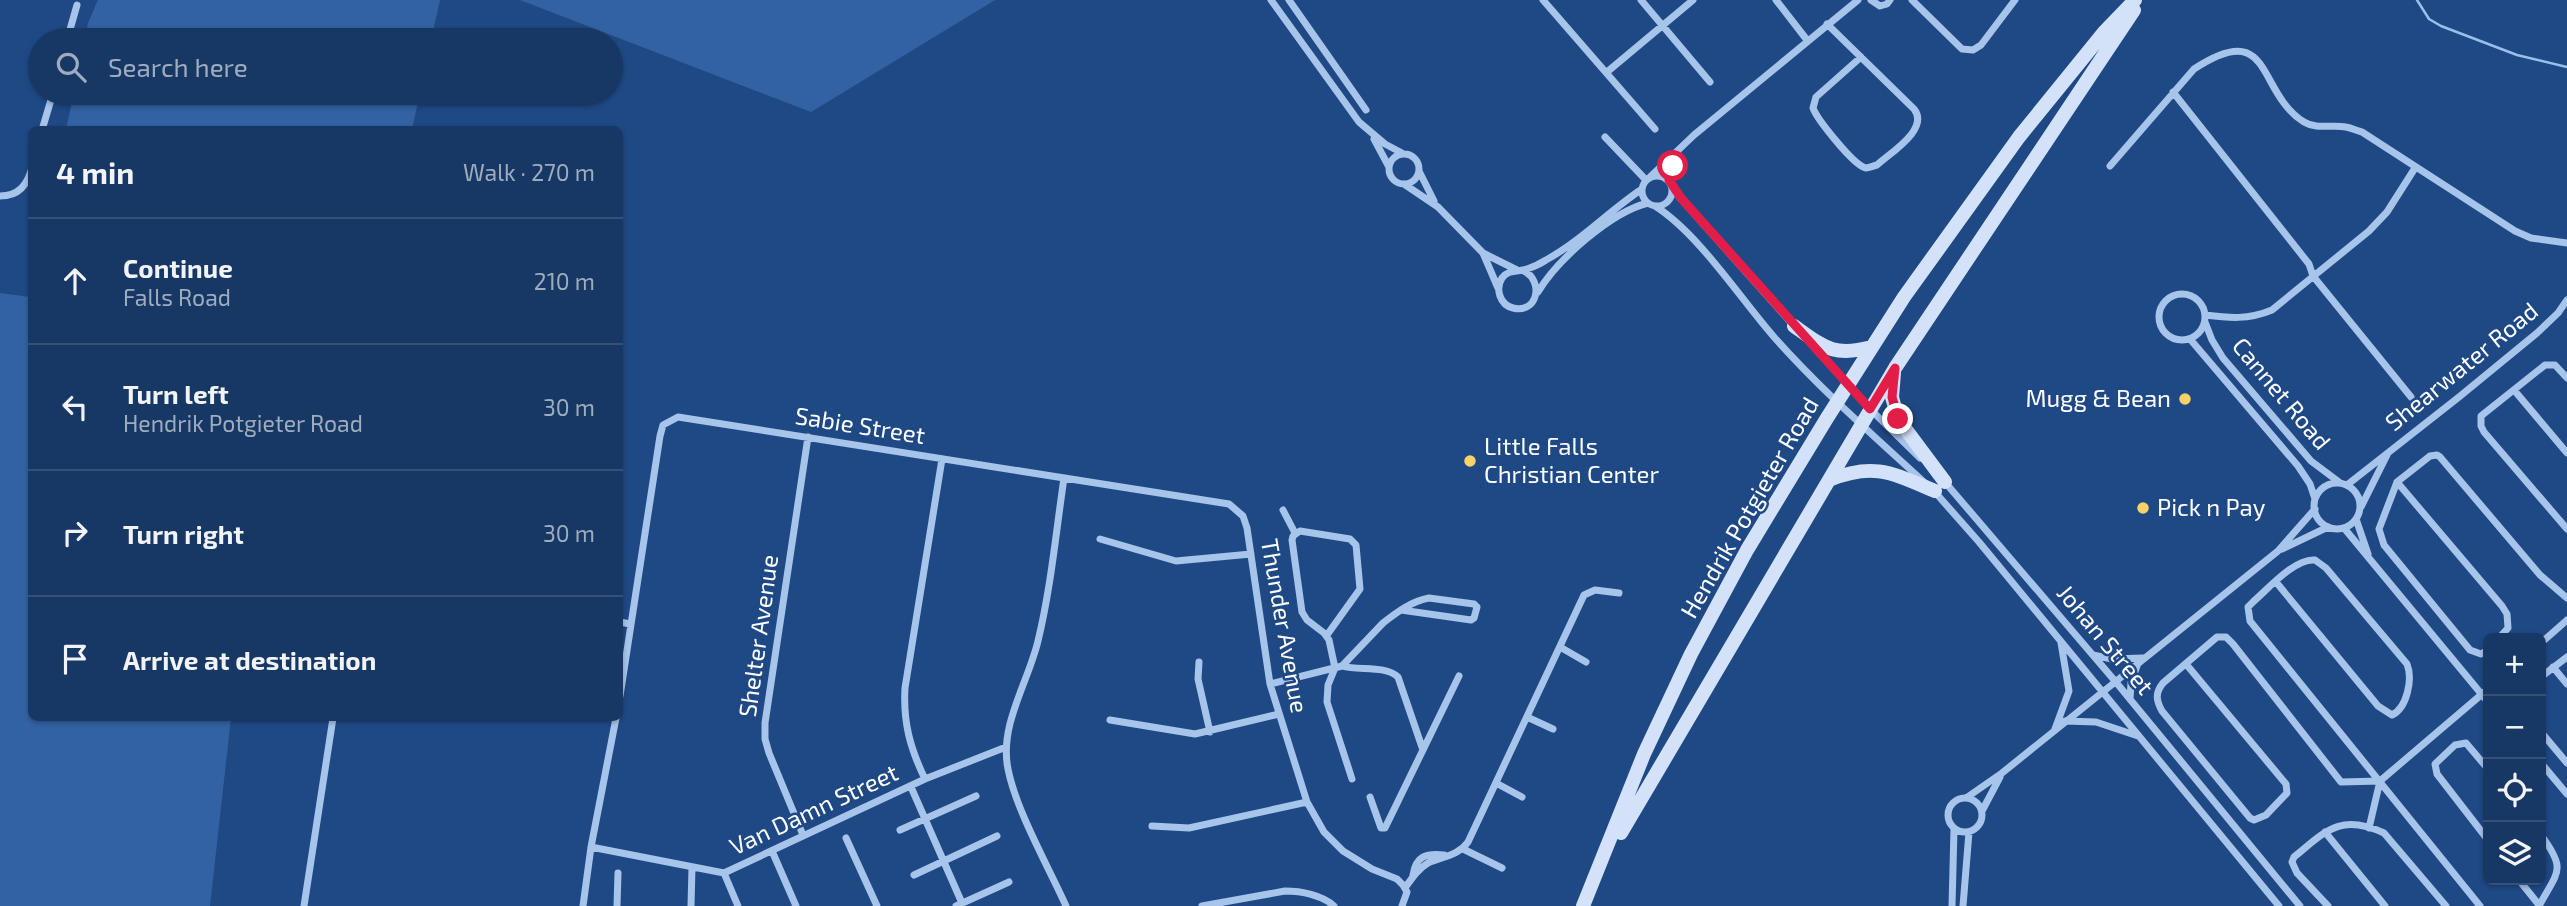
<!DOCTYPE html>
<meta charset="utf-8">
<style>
body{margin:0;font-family:"Exo 2",sans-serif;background:#203f6a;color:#f1f3f6}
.controls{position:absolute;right:21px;bottom:21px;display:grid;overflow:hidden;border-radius:10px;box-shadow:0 2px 5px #0004}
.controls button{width:63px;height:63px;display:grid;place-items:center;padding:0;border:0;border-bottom:2px solid #365178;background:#173764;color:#f1f3f6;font:35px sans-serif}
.stop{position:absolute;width:21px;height:21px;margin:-16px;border:5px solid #e11d48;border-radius:50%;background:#fff}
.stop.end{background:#e11d48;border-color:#fff;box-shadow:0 2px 7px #0008}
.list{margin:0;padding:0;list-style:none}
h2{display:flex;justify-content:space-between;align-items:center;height:91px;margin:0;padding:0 28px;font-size:30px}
h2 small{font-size:23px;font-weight:400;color:#9eacbf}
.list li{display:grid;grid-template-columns:46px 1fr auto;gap:21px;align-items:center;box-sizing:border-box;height:126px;padding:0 28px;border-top:2px solid #365178}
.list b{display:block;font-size:26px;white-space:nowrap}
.list p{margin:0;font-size:23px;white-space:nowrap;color:#9eacbf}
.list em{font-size:23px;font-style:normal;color:#9eacbf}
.icon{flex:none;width:38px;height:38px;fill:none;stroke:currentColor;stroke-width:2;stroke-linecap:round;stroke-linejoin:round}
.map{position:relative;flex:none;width:2567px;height:906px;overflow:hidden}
.search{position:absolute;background:#173764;box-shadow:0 2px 5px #0004;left:28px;top:28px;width:595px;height:77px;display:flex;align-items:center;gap:18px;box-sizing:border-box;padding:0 24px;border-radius:38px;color:#9eacbf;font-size:26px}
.panel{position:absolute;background:#173764;box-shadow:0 2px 5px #0004;left:28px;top:126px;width:595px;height:595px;border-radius:10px}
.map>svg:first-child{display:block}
</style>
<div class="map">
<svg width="2567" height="906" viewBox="0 0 2567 906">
<rect width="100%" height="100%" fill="#1f4985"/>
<!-- green -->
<path fill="#3362a3" d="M 98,0 L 440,0 L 431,40 L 85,40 L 88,23 Z
M 520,0 L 995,0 L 811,112 Z
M 74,93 L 420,93 L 412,129 L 66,129 Z
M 0,293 L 30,297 L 31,293 L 32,718 L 231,718 L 210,906 L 0,906 Z"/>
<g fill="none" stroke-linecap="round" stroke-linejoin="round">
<!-- stream -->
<path stroke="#9bbeeb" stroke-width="2.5" d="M 2417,0 L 2429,19 L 2441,26 L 2517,55 L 2567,67"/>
<!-- street -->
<path stroke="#a7c4ea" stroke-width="7" d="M 1271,0 L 1359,122 L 1385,144 L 1402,153
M 1289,0 L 1366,110
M 1543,0 L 1655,129
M 1641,0 L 1710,82
M 1776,0 L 1807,40
M 1871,0 L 1880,6 L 1887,4 L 1890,0
M 1912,0 L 1962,49 L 1973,50 L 1981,45 L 2015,0
M 1827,24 L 1914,109 C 1930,129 1890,153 1877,165 C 1873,166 1869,168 1866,168 C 1854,166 1817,119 1813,108 L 1816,97 L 1861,57
M 67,40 L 77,5
M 1607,72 L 1693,0
M 2173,92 L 2309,264 L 2313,276 L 2411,397
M 42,130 L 53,93
M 1605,137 L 1646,180
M 1374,139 L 1389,167
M1389 169a15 15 0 1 1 30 0a15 15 0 1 1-30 0Z
M 2110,166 L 2194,69 C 2273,17 2256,92 2304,122 C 2317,130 2332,124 2346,127 C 2352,128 2357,131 2362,132 L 2515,231 L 2531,238 L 2567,243
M 1419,171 L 1434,201
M1642 191a15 15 0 1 1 30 0a15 15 0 1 1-30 0Z
M 1650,177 L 1694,135 L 1858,0
M 1669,180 L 1678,151
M 1404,184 L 1438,207 L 1483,253 L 1517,270
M 1671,185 L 1680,198 L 1795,327
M 0,196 C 19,196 27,185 32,168
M 1655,206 C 1699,234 1739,297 1774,337 C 1821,390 1873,435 1925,483
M 1483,253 L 1498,288
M 1524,271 C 1544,281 1538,314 1513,308 C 1500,305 1495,289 1502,278 C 1509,269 1518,272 1527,269 C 1533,267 1540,264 1546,260 C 1581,241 1609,211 1642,189
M 1538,292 C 1557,260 1611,212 1648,203
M2159 317a23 23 0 1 1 46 0a23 23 0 1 1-46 0Z
M 2205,315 C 2229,318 2248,320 2272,310 L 2369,231 L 2387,212 L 2415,168
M 2205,322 L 2212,340 L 2223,358 L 2311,461 L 2339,482
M 2190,339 L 2298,466 L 2310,484 L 2315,499
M 1810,343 L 1870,409 L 1920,458
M 2567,378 L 2555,365 L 2545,365 L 2481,416 L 2481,426 L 2484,432 L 2567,529
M 2514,390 L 2567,453
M 1064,478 C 1056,532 1051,587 1038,641 C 1028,683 999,725 1008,769 C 1016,810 1048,866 1066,906
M 1944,481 L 2115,681 L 2300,906
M 2397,482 L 2502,606 L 2507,614 L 2508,628 L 2499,638
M2314 506a23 23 0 1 1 46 0a23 23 0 1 1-46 0Z
M 2347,485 L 2459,397 L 2537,333 L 2558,313 L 2567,300
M 1934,491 L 1979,542 L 2279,906
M 2361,507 L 2387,455
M 1283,510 L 1295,533
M 2356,519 L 2368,554
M 2344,528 L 2488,702
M 1100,539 L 1176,561 L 1251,554
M 2282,549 L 2328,527
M 2276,582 L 2378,706 L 2392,715 C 2407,708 2413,679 2407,664 L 2326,568 L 2315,560 C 2295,558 2269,588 2254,601 L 2248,607 L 2250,621 L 2480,906
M 620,622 L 630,624
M 1327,635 L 1360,589 L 1356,545 L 1350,539 L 1300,531 L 1293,536 L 1292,540 L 1302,612 L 1307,620 L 1324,633 L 1329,640 L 1335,668 L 1328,685 L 1327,702 L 1352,779
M 2541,643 L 2567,620
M 1560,647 L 1586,662
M 2488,650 L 2481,654 L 2470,650 L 2384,545 L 2379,529 L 2397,482 L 2430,456 L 2437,455 L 2440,457 L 2540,575 L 2567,598
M 2093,655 L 2112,659 L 2143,658
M 1199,662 L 1198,679 L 1210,732
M 2186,664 L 2286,784 L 2287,793 L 2266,815 L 2254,820 L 2250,818 L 2162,711 C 2156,700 2155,693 2163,683 L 2217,637 L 2226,637 L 2233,644 L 2341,782 L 2380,781
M 1342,666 C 1359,671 1385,665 1398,677 L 1423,750
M 2553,667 L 2567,684
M 2541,677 L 2567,657
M 1270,684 L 1342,666 L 1383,623 C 1397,612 1412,601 1429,598 L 1474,604 L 1477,607 L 1474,618 L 1471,620 L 1401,610
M 620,696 L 660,436 L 663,425 L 678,417 L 1229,504 L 1243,516 L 1247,528 L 1270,684 L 1307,802 L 1324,832 L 1343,851 L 1372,869 L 1397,879 L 1403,885 L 1407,892 L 1402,906
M 2130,699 L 2131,683 L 2138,663
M 1527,717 L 1553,729
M 1110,720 L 1195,734 L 1279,714
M 2065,721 L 2096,722 L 2138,736
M 2055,729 L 2069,691 L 2061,643
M 2541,732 L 2567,763
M 2541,763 L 2567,794
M 2488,769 L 2466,743 L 2455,745 L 2435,764 L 2437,774 L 2488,840
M 925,779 C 910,748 903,722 905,688 L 942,459
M 2380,781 L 2488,689
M 1496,783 L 1522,797
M 911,787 L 962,903
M 1370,797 L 1381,828 L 1385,828 L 1459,676
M1948 815a17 17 0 1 1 34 0a17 17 0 1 1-34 0Z
M 1966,798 L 2002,773 L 2278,551 L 2315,509
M 1982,811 L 2000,777
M 1152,826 L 1189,828 L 1307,802
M 2369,828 L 2380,781
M 900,830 L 976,796
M 2325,832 L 2385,906
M 803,835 L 769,753 L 765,739 L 765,723 L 808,437
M 846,838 L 877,906
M 591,847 L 724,873 L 925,779 L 1006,747
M 1463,849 L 1502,868
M 772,851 L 796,906
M 724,873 L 738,906
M 914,875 L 997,836
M 1413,875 C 1416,856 1426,853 1444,855
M 2519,880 L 2539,905
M 1405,888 C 1412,878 1418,869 1428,863 C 1443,856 1458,856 1468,842 L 1584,595 L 1595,590 L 1619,593
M 304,906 L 333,718
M 583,906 L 591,847 L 616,718
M 617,906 L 618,873
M 691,906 L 692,867
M 956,906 L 1009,882
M 1202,906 L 1285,891 C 1301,891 1322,895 1334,906
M 1952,906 L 1954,829
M 1963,906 L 1969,832
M 2328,906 L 2297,873 L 2292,862 L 2294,857 C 2326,831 2340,813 2384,833 L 2446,906
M 2539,906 C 2558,871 2567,870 2541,835"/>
<!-- secondary -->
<path stroke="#d3e2f8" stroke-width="14" d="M 1794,326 C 1825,348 1834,357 1872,347
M 1894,373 L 1892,397 L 1898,419 L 1945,482
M 1829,480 C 1874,462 1892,473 1935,491
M 1621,833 L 1895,368 L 2134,10
M 1583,906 L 1644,754 L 1691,654 L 1747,550 L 1827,418 L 1904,297 L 2019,137 L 2105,31 L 2135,0"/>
</g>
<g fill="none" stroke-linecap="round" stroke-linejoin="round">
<!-- route -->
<path stroke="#e11d48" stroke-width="9" d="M 1673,166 L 1669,180 L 1681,198 L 1870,409 L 1895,368 L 1892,397 L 1898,419"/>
</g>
<!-- markers -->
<g fill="#f8d267" stroke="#1f4985" stroke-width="2.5">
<circle cx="2185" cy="399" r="7"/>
<circle cx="1470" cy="461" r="7"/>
<circle cx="2143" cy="508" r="7"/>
</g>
<g text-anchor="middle" stroke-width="5" stroke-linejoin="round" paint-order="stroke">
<!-- street labels -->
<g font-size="24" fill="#fff" stroke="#1f4985">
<text transform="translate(2462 367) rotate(-39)" y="8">Shearwater Road</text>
<text transform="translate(2281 394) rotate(50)" y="8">Cannet Road</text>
<text transform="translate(860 426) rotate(9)" y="8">Sabie Street</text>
<text transform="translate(1750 508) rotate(-60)" y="8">Hendrik Potgieter Road</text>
<text transform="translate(1284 626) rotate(80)" y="8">Thunder Avenue</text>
<text transform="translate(759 636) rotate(-82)" y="8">Shelter Avenue</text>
<text transform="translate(2105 640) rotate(50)" y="8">Johan Street</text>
<text transform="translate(814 810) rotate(-25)" y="8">Van Damn Street</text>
</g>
<!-- poi labels -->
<g font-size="24" fill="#fff" stroke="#1f4985" text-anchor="start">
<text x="2171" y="407" text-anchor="end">Mugg &amp; Bean</text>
<text x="1484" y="455">Little Falls<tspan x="1484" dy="28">Christian Center</tspan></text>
<text x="2157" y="516">Pick n Pay</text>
</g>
</g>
</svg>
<div class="controls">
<button>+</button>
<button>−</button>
<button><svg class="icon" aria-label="locate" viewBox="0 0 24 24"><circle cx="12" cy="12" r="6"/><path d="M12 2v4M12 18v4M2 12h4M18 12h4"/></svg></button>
<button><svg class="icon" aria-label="layers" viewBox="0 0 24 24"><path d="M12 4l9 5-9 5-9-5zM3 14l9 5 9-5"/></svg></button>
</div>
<div class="stop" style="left:1673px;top:166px"></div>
<div class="stop end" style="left:1898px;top:419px"></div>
<div class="search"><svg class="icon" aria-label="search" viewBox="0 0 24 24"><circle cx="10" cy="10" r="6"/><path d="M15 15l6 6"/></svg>Search here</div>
<section class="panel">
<h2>4 min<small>Walk · 270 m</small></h2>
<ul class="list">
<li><svg class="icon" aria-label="ahead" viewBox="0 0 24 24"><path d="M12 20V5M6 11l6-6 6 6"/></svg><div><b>Continue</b><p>Falls Road</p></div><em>210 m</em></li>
<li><svg class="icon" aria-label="left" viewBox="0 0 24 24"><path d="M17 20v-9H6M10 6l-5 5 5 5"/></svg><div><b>Turn left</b><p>Hendrik Potgieter Road</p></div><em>30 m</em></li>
<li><svg class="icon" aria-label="right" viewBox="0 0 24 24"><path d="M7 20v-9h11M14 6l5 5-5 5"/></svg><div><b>Turn right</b></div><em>30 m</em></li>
<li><svg class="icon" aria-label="arrive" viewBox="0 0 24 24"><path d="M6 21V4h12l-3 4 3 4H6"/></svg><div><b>Arrive at destination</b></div></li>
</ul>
</section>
</div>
